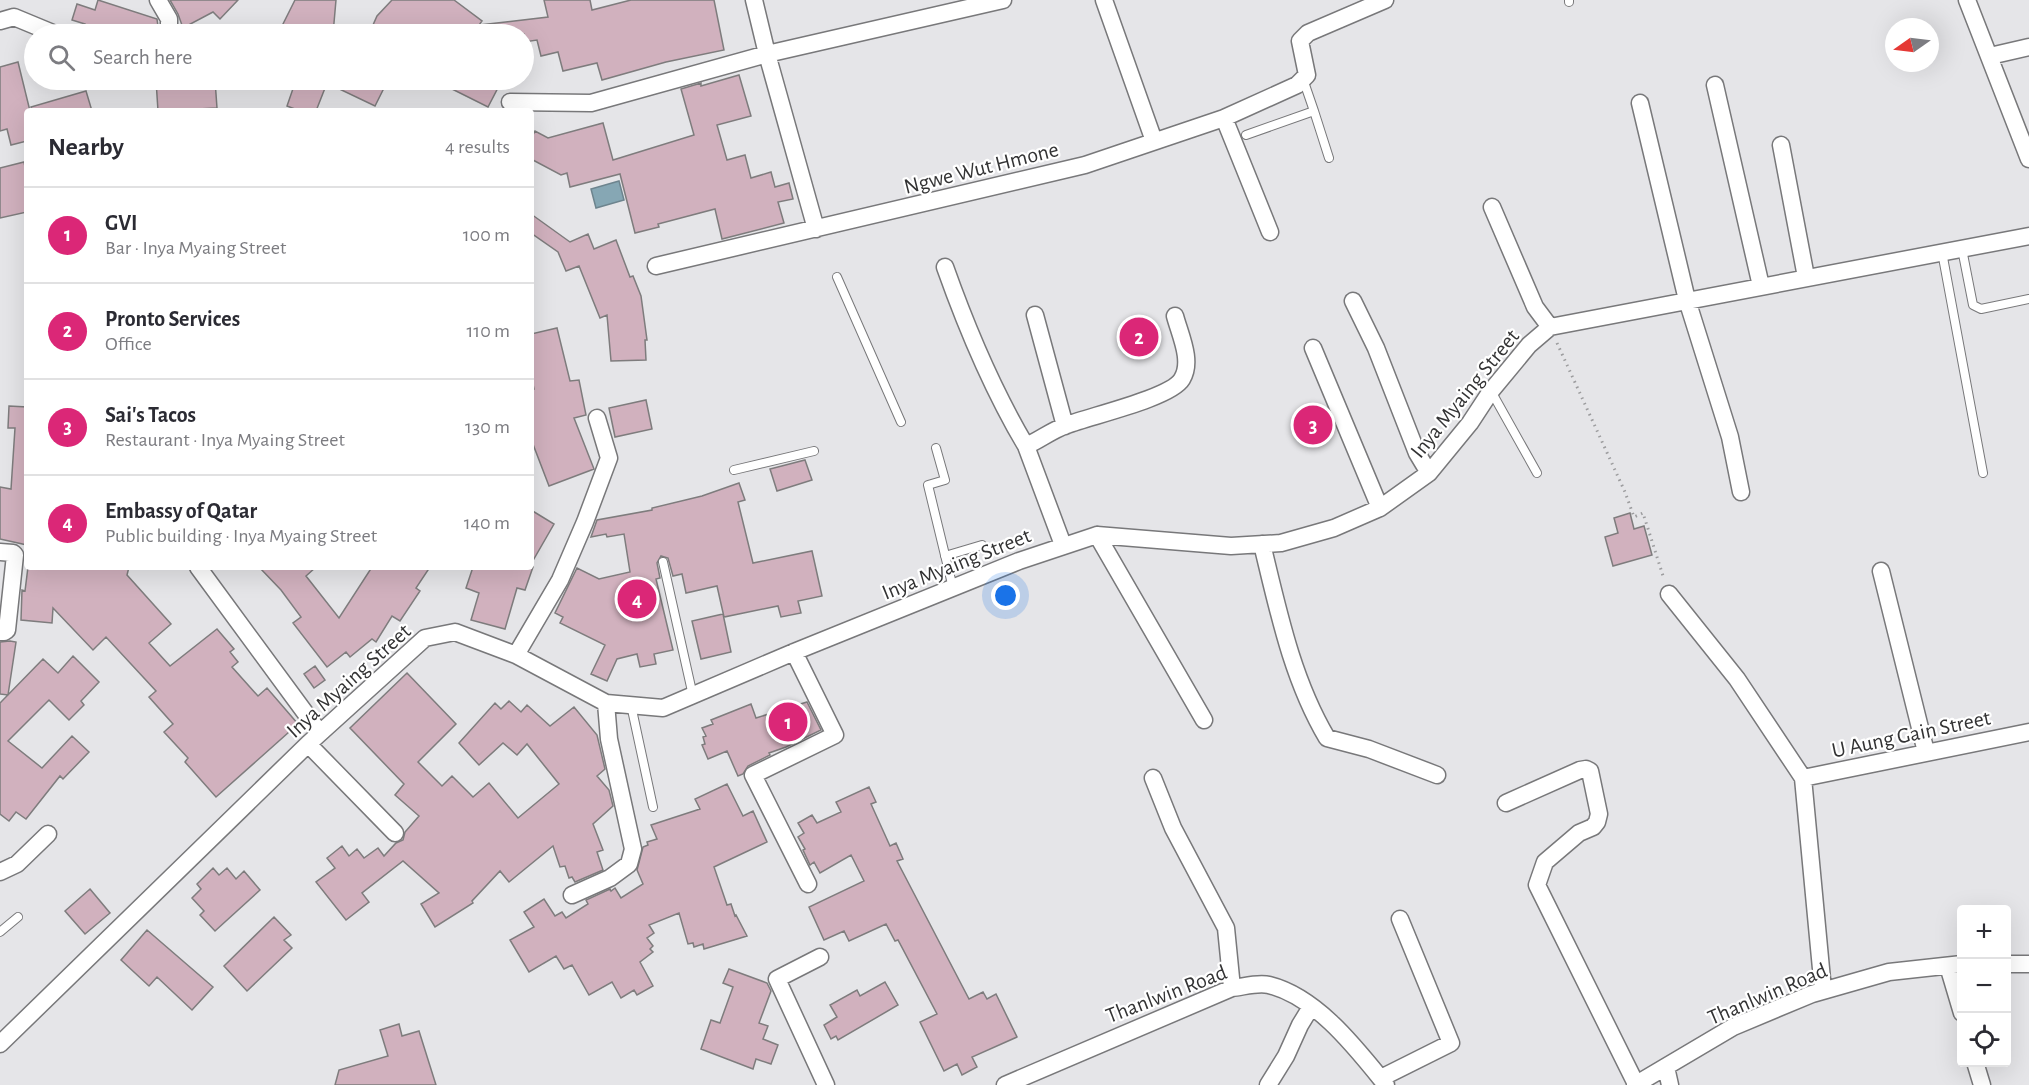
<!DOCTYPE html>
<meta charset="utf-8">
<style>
body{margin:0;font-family:"Alegreya Sans",sans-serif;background:#f2f2f3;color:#2b2b33}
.controls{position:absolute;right:18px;bottom:18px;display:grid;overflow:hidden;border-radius:6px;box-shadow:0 6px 24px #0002}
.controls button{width:54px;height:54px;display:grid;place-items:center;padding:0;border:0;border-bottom:2px solid #e1e1e2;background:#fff;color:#2b2b33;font:30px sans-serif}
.compass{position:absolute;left:1885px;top:18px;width:54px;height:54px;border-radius:50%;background:#fff;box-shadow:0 6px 24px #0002;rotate:256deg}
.you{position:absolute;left:1006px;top:596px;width:21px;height:21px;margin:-15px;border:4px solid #fff;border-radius:50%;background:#1a73e8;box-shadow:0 0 0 9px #1a73e833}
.badge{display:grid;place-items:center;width:39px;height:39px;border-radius:50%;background:#db2777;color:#fff;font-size:20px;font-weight:700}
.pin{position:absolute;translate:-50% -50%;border:3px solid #fff;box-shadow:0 2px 6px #0006}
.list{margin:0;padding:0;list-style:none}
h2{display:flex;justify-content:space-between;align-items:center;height:78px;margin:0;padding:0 24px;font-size:26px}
h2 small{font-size:20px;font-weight:400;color:#7c7c81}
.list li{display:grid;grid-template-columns:39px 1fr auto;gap:18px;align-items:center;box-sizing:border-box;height:96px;padding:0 24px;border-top:2px solid #e1e1e2}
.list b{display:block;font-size:22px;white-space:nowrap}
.list p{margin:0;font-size:20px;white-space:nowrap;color:#7c7c81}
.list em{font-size:20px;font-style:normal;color:#7c7c81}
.icon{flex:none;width:33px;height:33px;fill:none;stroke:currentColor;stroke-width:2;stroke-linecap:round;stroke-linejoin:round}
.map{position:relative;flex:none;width:2029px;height:1085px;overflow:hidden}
.search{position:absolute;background:#fff;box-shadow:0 6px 24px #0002;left:24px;top:24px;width:510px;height:66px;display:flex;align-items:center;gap:15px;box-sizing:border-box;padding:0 21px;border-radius:33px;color:#7c7c81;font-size:22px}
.panel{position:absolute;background:#fff;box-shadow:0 6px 24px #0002;left:24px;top:108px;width:510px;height:462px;border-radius:6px}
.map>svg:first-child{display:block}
</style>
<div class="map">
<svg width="2029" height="1085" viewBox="0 0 2029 1085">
<rect width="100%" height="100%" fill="#e5e5e8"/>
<!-- water -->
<path fill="#86a7b4" stroke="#6d848e" stroke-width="1.5" d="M 619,181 L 624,200 L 596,208 L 591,189 Z"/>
<!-- building -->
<path fill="#d1b1be" stroke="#7e7c7d" stroke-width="1.5" d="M 98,0 L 157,19 L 159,34 L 82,34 L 85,24 L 72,20 L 77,4 L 95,10 Z
M 170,0 L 238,0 L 220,19 L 213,12 L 183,28 L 178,14 Z
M 295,0 L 336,0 L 333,34 L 278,34 Z
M 392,0 L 454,0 L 482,21 L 479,25 L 548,17 L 544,0 L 590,0 L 592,10 L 631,0 L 714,0 L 724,50 L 666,62 L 602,80 L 597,63 L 563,71 L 558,52 L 541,56 L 537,40 L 524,42 L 524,34 L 477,34 L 477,28 L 472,34 L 424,34 L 414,26 L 410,34 L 369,34 L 377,16 Z
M 18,62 L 30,111 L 27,111 L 27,141 L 11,145 L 7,129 L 0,131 L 0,67 Z
M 739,75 L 751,116 L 717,125 L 727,160 L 745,155 L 751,178 L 771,172 L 775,187 L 789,183 L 793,199 L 778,202 L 784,223 L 722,239 L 715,209 L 658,224 L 659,227 L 635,233 L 620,174 L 570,187 L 567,173 L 561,175 L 531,159 L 531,139 L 535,131 L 548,138 L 603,123 L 613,160 L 694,135 L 681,89 L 701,83 L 701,86 Z
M 156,80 L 215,80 L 217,108 L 158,111 Z
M 296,80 L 388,80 L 375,106 L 327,83 L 316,111 L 300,111 L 287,106 Z
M 434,80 L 502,80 L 488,107 Z
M 86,91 L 92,111 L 32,111 L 31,107 Z
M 24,162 L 27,176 L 27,212 L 0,218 L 0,168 Z
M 531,214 L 570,242 L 588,234 L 594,249 L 616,240 L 630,277 L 633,276 L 641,296 L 647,340 L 645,340 L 646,360 L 611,361 L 607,315 L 600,318 L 579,266 L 566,271 L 558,252 L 531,233 Z
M 557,328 L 570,381 L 579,380 L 586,415 L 574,418 L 594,469 L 549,486 L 531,439 L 531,389 L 534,389 L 531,375 L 531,334 Z
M 646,400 L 652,429 L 615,437 L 609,408 Z
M 9,406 L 27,407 L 27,545 L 0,539 L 0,487 L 11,489 L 15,428 L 8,428 Z
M 805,460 L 812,480 L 777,491 L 770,469 Z
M 739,483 L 745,500 L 738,502 L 753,563 L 812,551 L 822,596 L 798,601 L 801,613 L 781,617 L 778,606 L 724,617 L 717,586 L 686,593 L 682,574 L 673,576 L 668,558 L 661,556 L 657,563 L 660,578 L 656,579 L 673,650 L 654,654 L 656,664 L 640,667 L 637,654 L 617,659 L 607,681 L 591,674 L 605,645 L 560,623 L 563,617 L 555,613 L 577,568 L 599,579 L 630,572 L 624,534 L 607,537 L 606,534 L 591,537 L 597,520 L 652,510 L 652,508 L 702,496 Z
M 531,510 L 554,524 L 531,564 Z
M 1630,513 L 1634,529 L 1644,526 L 1652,555 L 1613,566 L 1605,537 L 1618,533 L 1614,518 Z
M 28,567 L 129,567 L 127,575 L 171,624 L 149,643 L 170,666 L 217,629 L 234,649 L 230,652 L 238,662 L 232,667 L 258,696 L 267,688 L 298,724 L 216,797 L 185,762 L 188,758 L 164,732 L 173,724 L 149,697 L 156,691 L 106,637 L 93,650 L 53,608 L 52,623 L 21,620 L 22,590 L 25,591 Z
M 259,567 L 316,567 L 306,576 L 339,618 L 372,567 L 430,567 L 416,588 L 420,591 L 400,621 L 392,616 L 376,642 L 372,639 L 350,657 L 346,652 L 327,667 L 293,623 L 301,617 L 281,590 Z
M 473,567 L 533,567 L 525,590 L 517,588 L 505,629 L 471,620 L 479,593 L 466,588 Z
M 723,614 L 731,652 L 701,659 L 692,621 Z
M 10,641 L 16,642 L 8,695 L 0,694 L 0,642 Z
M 73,656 L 99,682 L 81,701 L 84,705 L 69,720 L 49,700 L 8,741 L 42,768 L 72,736 L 89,752 L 63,779 L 60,776 L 26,819 L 16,812 L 9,821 L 0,814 L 0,703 L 43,659 L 58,673 Z
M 315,666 L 325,680 L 314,688 L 304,674 Z
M 407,673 L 456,724 L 418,762 L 442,786 L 452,776 L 473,797 L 489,783 L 518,818 L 559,784 L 527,744 L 517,755 L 503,743 L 479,765 L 459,743 L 495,703 L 501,709 L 509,701 L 521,712 L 527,705 L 550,726 L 574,707 L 597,735 L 605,769 L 597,776 L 609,790 L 613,806 L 593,824 L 603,850 L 597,852 L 603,870 L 575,882 L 572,877 L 569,878 L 565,866 L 560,867 L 553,846 L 509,882 L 500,871 L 472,901 L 473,903 L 435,927 L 421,904 L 439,893 L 403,861 L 362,893 L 369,902 L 346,920 L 316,882 L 335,868 L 327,858 L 342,846 L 349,856 L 357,849 L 364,858 L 378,848 L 384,856 L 396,843 L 403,840 L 405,832 L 419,816 L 395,795 L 404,784 L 350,728 Z
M 807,702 L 821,730 L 786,747 L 769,753 L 770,755 L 748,766 L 743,774 L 738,776 L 727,751 L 708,759 L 702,745 L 705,744 L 703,737 L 706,736 L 702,728 L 713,724 L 711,720 L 751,704 L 756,718 Z
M 727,784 L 743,816 L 753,811 L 767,842 L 714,867 L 727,905 L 731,904 L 735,916 L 736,915 L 747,936 L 704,949 L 703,944 L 694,947 L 693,943 L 688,944 L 679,913 L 649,925 L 654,933 L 647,938 L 653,946 L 650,949 L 653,952 L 640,962 L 653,986 L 637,995 L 634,990 L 621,998 L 612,982 L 589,995 L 572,965 L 564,969 L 556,956 L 529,972 L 510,940 L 534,927 L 524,912 L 544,899 L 555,916 L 562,912 L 566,918 L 588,904 L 586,900 L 610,889 L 611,891 L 615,888 L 621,898 L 643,884 L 637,870 L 643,847 L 648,845 L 647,842 L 657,839 L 651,825 L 700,809 L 695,799 Z
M 869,787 L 876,802 L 871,804 L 890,846 L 896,843 L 903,859 L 897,861 L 969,999 L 983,992 L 987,999 L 996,994 L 1017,1037 L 972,1057 L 977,1067 L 962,1075 L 957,1064 L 944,1071 L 920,1022 L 937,1014 L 898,940 L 895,941 L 886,924 L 849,941 L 844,931 L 824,940 L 809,907 L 864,881 L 851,855 L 820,873 L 814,862 L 810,865 L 803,850 L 805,849 L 798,837 L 804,833 L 798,823 L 812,815 L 817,823 L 841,812 L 836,802 Z
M 213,868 L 219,875 L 227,868 L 236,879 L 244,871 L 260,890 L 215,931 L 200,915 L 204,911 L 192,898 L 201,889 L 197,884 Z
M 90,889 L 110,913 L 85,934 L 65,911 Z
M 274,917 L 291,935 L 284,940 L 292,948 L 247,991 L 224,966 Z
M 147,930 L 213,987 L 192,1010 L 157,977 L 149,986 L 121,960 Z
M 729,969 L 767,983 L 771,991 L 759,1023 L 768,1026 L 763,1039 L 778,1045 L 771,1064 L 756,1059 L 753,1069 L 701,1049 L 711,1020 L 720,1023 L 733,987 L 723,983 Z
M 885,982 L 898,1005 L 838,1040 L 836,1036 L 831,1039 L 824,1025 L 837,1017 L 830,1005 L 857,990 L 860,996 Z
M 399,1024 L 402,1036 L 419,1031 L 436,1085 L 335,1085 L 339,1070 L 388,1056 L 380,1030 Z"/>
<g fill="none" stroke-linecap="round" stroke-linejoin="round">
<!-- lane casing -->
<g stroke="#78787a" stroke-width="10">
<path id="lane" d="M 1569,0 L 1569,2
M 1314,111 L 1329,158
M 1246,135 L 1314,111 L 1303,79
M 1962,249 L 1973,305 L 1981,309 L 2029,299
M 1942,252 L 1983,473
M 837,277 L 901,422
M 1491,391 L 1537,473
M 936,448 L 945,480 L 928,485 L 953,588
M 734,470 L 814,451
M 945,556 L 982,545
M 663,562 L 693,696
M 631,705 L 653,807
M 0,932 L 18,917"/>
</g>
<!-- street casing -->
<g stroke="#78787a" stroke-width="19">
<path id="street" d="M 158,0 L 169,19 L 169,34
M 754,0 L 767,54 L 816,229
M 1104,0 L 1154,141
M 1967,0 L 2029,159
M 0,21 L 14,17 L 55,34
M 1990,56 L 2029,47
M 1715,85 L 1761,286
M 510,102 L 591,103 L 767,54 L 1003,0
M 1640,103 L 1687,300 L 1730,437 L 1741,492
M 1224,118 L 1270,232
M 1781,145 L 1806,277
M 1492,207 L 1535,307 L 1550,327
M 656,266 L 1085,165 L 1224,118 L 1297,85 L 1307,75 L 1300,41 L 1308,33 L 1385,0
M 945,267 C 967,329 992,389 1026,446
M 1353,301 L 1376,348 L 1417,453 L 1429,473
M 1035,315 L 1065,426
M 1313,348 L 1380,508
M 1097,535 L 1204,720
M 1262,544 C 1278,610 1292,679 1327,738 L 1369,749 L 1437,775
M 1063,545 L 1026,446 C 1040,440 1052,430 1067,425 C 1090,416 1171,398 1182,379 C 1193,361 1180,335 1175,316
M 0,552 L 13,553 L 15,555 L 7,630 L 4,632 L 0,632
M 198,567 L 320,733
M 1881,571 L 1926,752
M 1669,594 L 1737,679 L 1803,778 L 1823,990
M 794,652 L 835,735 L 753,775 L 808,884
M 516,655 L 560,580 L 585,522 L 609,458 L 597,418
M 308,744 L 395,833
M 1153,778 L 1173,828 L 1226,928 L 1232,988
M 1803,778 L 2029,732
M 1506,803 L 1580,770 L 1586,769 L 1590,771 L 1599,814 L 1597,822 L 1593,827 L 1579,833 L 1545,862 L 1537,885 L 1636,1084
M 0,872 L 17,864 L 48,834
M 572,895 L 610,878 L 629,864 L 633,849 L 609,739 L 606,703
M 820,957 L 777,979 L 826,1085
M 2006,964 L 2029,964
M 1948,966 L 1962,1013
M 0,1044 L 308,744 L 425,638 L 455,632 L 516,655 L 606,703 L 663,708 L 794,652 L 1019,561 L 1097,535 L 1231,546 L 1281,543 L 1334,528 L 1380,508 L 1429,473 L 1470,423 L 1491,391 L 1529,345 L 1550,327 L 2029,236
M 1975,1062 L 1982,1085
M 1666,1067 L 1670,1085
M 1381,1078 L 1451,1043 L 1400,919
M 1005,1085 L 1232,988 C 1243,987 1258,982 1269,985 C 1317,997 1356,1048 1386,1085
M 1268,1085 L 1286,1056 L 1300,1025 L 1311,1007
M 1635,1085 L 1733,1027 L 1812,994 L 1889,972 L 1962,964"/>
</g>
<!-- path -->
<path stroke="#9c9c9e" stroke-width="3" stroke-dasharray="1.5 4.5" stroke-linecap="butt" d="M 1557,343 L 1625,492 L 1634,517 L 1643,513 L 1664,579"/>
<!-- lane -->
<use href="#lane" stroke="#fff" stroke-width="8"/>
<!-- street -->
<use href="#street" stroke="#fff" stroke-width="16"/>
</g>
<g text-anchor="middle" stroke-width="4.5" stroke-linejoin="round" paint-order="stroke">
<!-- street labels -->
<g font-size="22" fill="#333334" stroke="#fff">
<text transform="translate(981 167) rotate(-14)" y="8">Ngwe Wut Hmone</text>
<text transform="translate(1464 393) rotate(-51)" y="8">Inya Myaing Street</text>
<text transform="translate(956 563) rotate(-22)" y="8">Inya Myaing Street</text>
<text transform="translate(348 680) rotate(-42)" y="8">Inya Myaing Street</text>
<text transform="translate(1911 733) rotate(-12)" y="8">U Aung Gain Street</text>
<text transform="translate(1166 993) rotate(-21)" y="8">Thanlwin Road</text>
<text transform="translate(1767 993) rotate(-23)" y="8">Thanlwin Road</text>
</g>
</g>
</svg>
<div class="controls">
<button>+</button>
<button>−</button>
<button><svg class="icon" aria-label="locate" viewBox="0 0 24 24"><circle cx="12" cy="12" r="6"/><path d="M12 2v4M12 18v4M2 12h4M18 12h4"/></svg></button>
</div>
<svg class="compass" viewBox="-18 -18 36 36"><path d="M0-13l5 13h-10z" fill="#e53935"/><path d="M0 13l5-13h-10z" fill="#7c7c81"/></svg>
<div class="you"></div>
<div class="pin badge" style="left:788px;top:722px">1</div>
<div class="pin badge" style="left:1139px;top:337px">2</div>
<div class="pin badge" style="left:1313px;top:425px">3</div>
<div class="pin badge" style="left:637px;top:599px">4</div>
<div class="search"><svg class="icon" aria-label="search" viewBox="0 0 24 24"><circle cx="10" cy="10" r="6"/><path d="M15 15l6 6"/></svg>Search here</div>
<section class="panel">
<h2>Nearby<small>4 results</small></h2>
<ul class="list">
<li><span class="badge">1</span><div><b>GVI</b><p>Bar · Inya Myaing Street</p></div><em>100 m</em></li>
<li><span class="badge">2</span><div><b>Pronto Services</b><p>Office</p></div><em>110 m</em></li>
<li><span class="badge">3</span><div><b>Sai's Tacos</b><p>Restaurant · Inya Myaing Street</p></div><em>130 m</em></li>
<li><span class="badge">4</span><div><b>Embassy of Qatar</b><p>Public building · Inya Myaing Street</p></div><em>140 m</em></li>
</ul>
</section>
</div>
